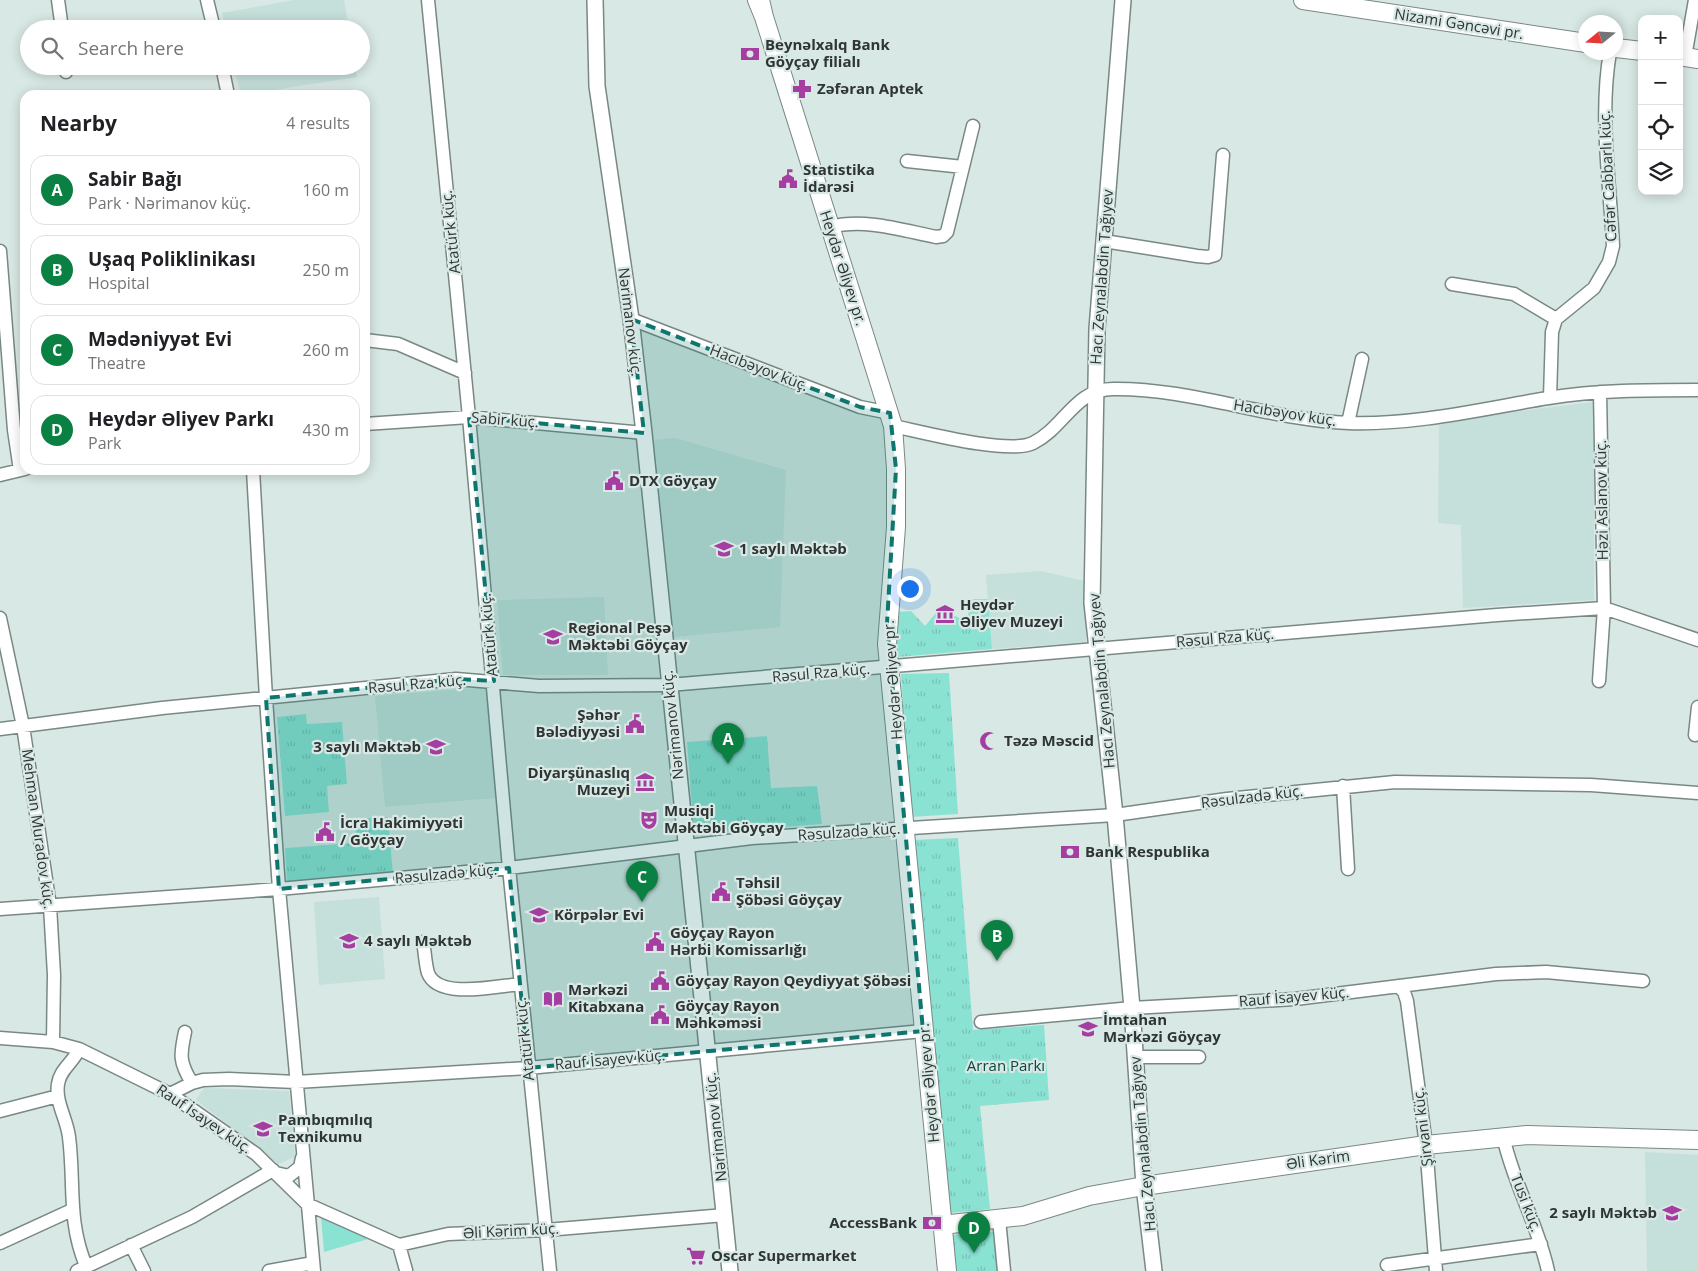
<!DOCTYPE html>
<meta charset="utf-8">
<style>
body{margin:0;font-family:"Open Sans",sans-serif;background:#f6f6f6;color:#202124}
.controls{position:absolute;right:15px;top:15px;display:grid;overflow:hidden;border-radius:10px;box-shadow:0 2px 12px #0003}
.controls button{width:45px;height:45px;display:grid;place-items:center;padding:0;border:0;border-bottom:1px solid #e0e0e0;background:#fff;color:#202124;font:25px sans-serif}
.compass{position:absolute;left:1578px;top:15px;width:45px;height:45px;border-radius:50%;background:#fff;box-shadow:0 2px 12px #0003;rotate:252deg}
.you{position:absolute;left:909px;top:588px;width:18px;height:18px;margin:-12px;border:4px solid #fff;border-radius:50%;background:#1a73e8;box-shadow:0 0 0 8px #1a73e833}
.badge{display:grid;place-items:center;width:32px;height:32px;border-radius:50%;background:#0b8043;color:#fff;font-size:16px;font-weight:700}
.pin{position:absolute;translate:-50% -41px;filter:drop-shadow(0 1px 2px #0008)}
.pin::after{content:'';position:absolute;top:26px;width:18px;height:15px;background:inherit;clip-path:polygon(0 0,100% 0,50% 100%)}
.list{margin:0;padding:0;list-style:none}
h2{display:flex;justify-content:space-between;align-items:center;height:65px;margin:0;padding:0 20px;font-size:21px}
h2 small{font-size:16px;font-weight:400;color:#757577}
.list li{display:grid;grid-template-columns:32px 1fr auto;gap:15px;align-items:center;box-sizing:border-box;height:70px;margin:0 10px 10px;padding:0 10px;border:1px solid #e0e0e0;border-radius:15px}
.list b{display:block;font-size:19px;white-space:nowrap}
.list p{margin:0;font-size:16px;white-space:nowrap;color:#757577}
.list em{font-size:16px;font-style:normal;color:#757577}
.icon{flex:none;width:28px;height:28px;fill:none;stroke:currentColor;stroke-width:2;stroke-linecap:round;stroke-linejoin:round}
.map{position:relative;flex:none;width:1698px;height:1271px;overflow:hidden}
.search{position:absolute;background:#fff;box-shadow:0 2px 12px #0003;left:20px;top:20px;width:350px;height:55px;display:flex;align-items:center;gap:12px;box-sizing:border-box;padding:0 18px;border-radius:28px;color:#757577;font-size:19px}
.panel{position:absolute;background:#fff;box-shadow:0 2px 12px #0003;left:20px;top:90px;width:350px;height:385px;border-radius:15px}
.map>svg:first-child{display:block}
</style>
<div class="map">
<svg width="1698" height="1271" viewBox="0 0 1698 1271">
<defs>
<pattern id="park-tufts" width="24" height="20" patternUnits="userSpaceOnUse" patternTransform="scale(1.25)"><rect width="24" height="20" fill="#8ae2d3"/><path d="M3 7l-1-3M5 7V3M7 7l1-3M15 17l-1-3M17 17v-4M19 17l1-3" fill="none" stroke="#77c2b6"/></pattern>
</defs>
<rect width="100%" height="100%" fill="#d8e8e4"/>
<!-- built -->
<path fill="#c5dfda" d="M 295,0 L 344,0 L 349,29 L 226,29 L 222,13 Z
M 234,66 L 355,66 L 357,77 L 241,95 Z
M 1594,402 L 1594,600 L 1463,608 L 1461,525 L 1438,523 L 1439,425 L 1496,414 Z
M 675,438 L 786,470 L 780,627 L 674,637 L 654,440 Z
M 1041,571 L 1084,581 L 1086,642 L 992,649 L 986,575 Z
M 604,597 L 608,675 L 503,675 L 497,600 Z
M 488,687 L 495,798 L 385,807 L 375,696 Z
M 379,897 L 385,979 L 319,985 L 314,902 Z
M 204,1088 L 289,1091 L 295,1157 L 278,1164 L 196,1100 Z
M 1645,1152 L 1698,1155 L 1698,1271 L 1647,1271 Z"/>
<!-- grass -->
<path fill="#8ae2d3" d="M 321,1218 L 368,1239 L 324,1252 Z"/>
<!-- park -->
<path fill="url(#park-tufts)" d="M 973,599 L 988,599 L 992,649 L 897,657 L 897,612 L 911,611 L 925,626 L 936,613 L 944,624 L 953,615 L 966,621 Z
M 949,673 L 958,814 L 910,817 L 901,674 Z
M 306,714 L 307,724 L 342,722 L 347,784 L 327,786 L 329,812 L 285,816 L 277,717 Z
M 767,736 L 771,788 L 817,786 L 822,824 L 694,834 L 687,742 Z
M 388,817 L 393,874 L 287,883 L 285,848 L 356,843 L 355,819 Z
M 958,838 L 973,1030 L 1044,1025 L 1049,1100 L 980,1106 L 990,1209 L 950,1213 L 914,840 Z
M 994,1232 L 997,1271 L 954,1271 L 950,1235 Z"/>
<g fill="none" stroke-linecap="round" stroke-linejoin="round">
<!-- minor casing -->
<g stroke="#798885" stroke-width="15">
<path id="minor" d="M 58,0 L 62,29
M 207,0 L 214,29
M 428,0 L 469,417 L 509,868 L 550,1271
M 1685,57 L 1695,0
M 66,66 L 66,72
M 222,66 L 228,95
M 907,161 L 963,167
M 830,227 C 865,218 901,230 936,237 L 943,236 L 947,232 L 973,126
M 1104,241 L 1197,256 L 1208,257 L 1215,255 L 1223,155
M 0,251 L 14,430 L 20,470
M 1452,284 L 1514,294 L 1556,319
M 631,319 L 860,407 L 890,413
M 365,340 L 398,344 L 465,373
M 1550,398 L 1552,332 L 1556,319 L 1594,288 L 1609,262 L 1613,246 C 1610,182 1599,116 1610,52
M 1348,423 L 1362,359
M 365,424 L 469,417 L 644,433
M 893,426 C 922,432 1008,455 1033,443 C 1064,428 1075,389 1113,389 C 1193,388 1269,420 1349,423 C 1416,425 1482,409 1548,398 C 1598,390 1648,390 1698,390
M 253,470 L 266,698 L 279,889 L 314,1271
M 0,475 L 25,469
M 0,618 L 23,726 L 50,906 L 54,975 L 53,1042
M 1599,681 L 1604,608 L 1600,392
M 0,729 L 162,708 L 456,679 L 539,686 L 669,685 L 1497,615 L 1604,608 L 1698,640
M 1695,735 L 1698,707
M 1343,786 L 1348,869
M 0,909 L 279,889 L 509,868 L 752,838 L 1115,815 L 1227,799 L 1395,782 L 1591,785 L 1698,793
M 423,942 C 425,951 425,963 428,973 C 438,1000 497,986 520,984
M 1398,986 L 1404,992 L 1407,1001 L 1426,1145 L 1436,1271
M 981,1022 L 1132,1008 L 1295,999 L 1496,974 L 1546,972 L 1643,981
M 185,1032 C 180,1055 179,1062 192,1083
M 0,1038 L 53,1042 L 79,1049 L 170,1094 L 256,1154 L 307,1204 L 399,1245 L 448,1234 L 546,1230 L 725,1215
M 79,1049 C 73,1063 60,1069 58,1084 C 55,1102 67,1119 69,1137 C 75,1183 67,1220 86,1266
M 1135,1057 L 1199,1057
M 170,1094 L 192,1083 L 203,1080 L 229,1079 L 296,1082 L 528,1068 L 923,1031
M 0,1111 L 58,1096
M 1503,1136 C 1513,1183 1538,1224 1548,1271
M 276,1173 L 289,1176 L 300,1167 L 302,1158
M 999,1219 L 1004,1271
M 0,1243 L 72,1210
M 131,1245 L 144,1271
M 399,1245 L 406,1270
M 1387,1265 L 1541,1244
M 77,1271 L 192,1217 L 273,1170
M 269,1271 L 313,1263"/>
</g>
<!-- tertiary casing -->
<g stroke="#798885" stroke-width="18">
<path id="tertiary" d="M 595,0 L 597,86 L 631,319 L 644,433 L 730,1271
M 1123,0 L 1097,329 L 1092,603 L 1115,815 L 1132,1008 L 1144,1186 L 1154,1271"/>
</g>
<!-- secondary casing -->
<g stroke="#798885" stroke-width="20">
<path id="secondary" d="M 757,0 L 764,17 L 760,0
M 1303,0 L 1586,43
M 764,17 L 893,426 L 896,469 L 896,527 L 887,644 L 947,1271
M 1616,48 L 1642,51
M 1679,56 L 1698,59
M 942,1225 L 1023,1216 L 1089,1196 L 1144,1186 L 1426,1145 L 1527,1135 L 1698,1140"/>
</g>
<!-- minor -->
<use href="#minor" stroke="#fff" stroke-width="12"/>
<!-- tertiary -->
<use href="#tertiary" stroke="#fff" stroke-width="15"/>
<!-- secondary -->
<use href="#secondary" stroke="#fff" stroke-width="18"/>
</g>
<!-- marked area -->
<path fill="#0f766e" fill-opacity="0.2" stroke="#0f766e" stroke-width="4" stroke-dasharray="10 6" stroke-linejoin="round" d="M 631,319 L 860,407 L 890,413 L 896,469 L 887,624 L 923,1031 L 528,1068 L 509,868 L 279,889 L 266,698 L 456,679 L 494,681 L 469,417 L 644,433 Z"/>
<!-- icons -->
<defs>
<g id="bank-bare" transform="scale(1.5)"><path d="M-6-4H6V4H-6ZM0-2.3a2.3 2.3 0 1 0 0 4.6a2.3 2.3 0 1 0 0-4.6Z" fill="#a63ea1" stroke="#d8e8e4" stroke-width="2.5" paint-order="stroke"/></g>
<g id="pharmacy-bare" transform="scale(1.5)"><path d="M-2-6h4v4h4v4h-4v4h-4v-4h-4v-4h4Z" fill="#a63ea1" stroke="#d8e8e4" stroke-width="2.5" paint-order="stroke"/></g>
<g id="civic-bare" transform="scale(1.5)"><path d="M-.6-6.5H3V-4.5H.6V-3L4-1V1h2V6H-6V1h2V-1L-.6-3ZM-1.2 2.5V6h2.4V2.5Z" fill="#a63ea1" stroke="#d8e8e4" stroke-width="2.5" paint-order="stroke"/></g>
<g id="school-bare" transform="scale(1.5)"><path d="M0-5L7-2L0 1L-7-2ZM-4 1L0 2.5L4 1V4Q0 6-4 4Z" fill="#a63ea1" stroke="#d8e8e4" stroke-width="2.5" paint-order="stroke"/></g>
<g id="museum-bare" transform="scale(1.5)"><path d="M0-6L6-3V-2H-6V-3ZM-5-1h2V3h-2ZM-1-1h2V3h-2ZM3-1h2V3H3ZM-6 4H6V6H-6Z" fill="#a63ea1" stroke="#d8e8e4" stroke-width="2.5" paint-order="stroke"/></g>
<g id="university-bare" transform="scale(1.5)"><path d="M0-5L7-2L0 1L-7-2ZM-4 1L0 2.5L4 1V4Q0 6-4 4Z" fill="#a63ea1" stroke="#d8e8e4" stroke-width="2.5" paint-order="stroke"/></g>
<g id="mosque-bare" transform="scale(1.5)"><path d="M3.5-4.9A6 6 0 1 0 3.5 4.9A5 5 0 1 1 3.5-4.9Z" fill="#a63ea1" stroke="#d8e8e4" stroke-width="2.5" paint-order="stroke"/></g>
<g id="theatre-bare" transform="scale(1.5)"><path d="M-5-5.5Q0-4 5-5.5V0Q5 5 0 6Q-5 5-5 0ZM-3.3-2.5H-1v1.5H-3.3ZM1-2.5H3.3v1.5H1ZM-2.8 1Q0 5.5 2.8 1Z" fill="#a63ea1" stroke="#d8e8e4" stroke-width="2.5" paint-order="stroke"/></g>
<g id="library-bare" transform="scale(1.5)"><path d="M-6-4Q-3-5.5-.7-3.5V5Q-3 3-6 4ZM6-4Q3-5.5 .7-3.5V5Q3 3 6 4Z" fill="#a63ea1" stroke="#d8e8e4" stroke-width="2.5" paint-order="stroke"/></g>
<g id="supermarket-bare" transform="scale(1.5)"><path d="M-6-5.5h2.5l.6 2H6L4.5 2H-2.5L-4.4-4H-6ZM-1.5 3.2a1.3 1.3 0 1 0 .1 0ZM3 3.2a1.3 1.3 0 1 0 .1 0Z" fill="#a63ea1" stroke="#d8e8e4" stroke-width="2.5" paint-order="stroke"/></g>
</defs>
<g fill-rule="evenodd">
<use href="#bank-bare" x="750" y="54"/>
<use href="#pharmacy-bare" x="802" y="89"/>
<use href="#civic-bare" x="788" y="179"/>
<use href="#civic-bare" x="614" y="481"/>
<use href="#school-bare" x="724" y="549"/>
<use href="#museum-bare" x="945" y="614"/>
<use href="#university-bare" x="553" y="637"/>
<use href="#civic-bare" x="635" y="724"/>
<use href="#mosque-bare" x="989" y="741"/>
<use href="#school-bare" x="436" y="747"/>
<use href="#museum-bare" x="645" y="782"/>
<use href="#theatre-bare" x="649" y="820"/>
<use href="#civic-bare" x="325" y="832"/>
<use href="#bank-bare" x="1070" y="852"/>
<use href="#civic-bare" x="721" y="892"/>
<use href="#school-bare" x="539" y="915"/>
<use href="#school-bare" x="349" y="941"/>
<use href="#civic-bare" x="655" y="942"/>
<use href="#civic-bare" x="660" y="981"/>
<use href="#library-bare" x="553" y="999"/>
<use href="#civic-bare" x="660" y="1015"/>
<use href="#university-bare" x="1088" y="1029"/>
<use href="#university-bare" x="263" y="1129"/>
<use href="#school-bare" x="1672" y="1213"/>
<use href="#bank-bare" x="932" y="1223"/>
<use href="#supermarket-bare" x="696" y="1256"/>
</g>
<g text-anchor="middle" stroke-width="4.5" stroke-linejoin="round" paint-order="stroke">
<!-- street labels -->
<g font-size="15" fill="#2f3534" stroke="#d8e8e4">
<text transform="translate(1459 24) rotate(9)" y="5">Nizami Gəncəvi pr.</text>
<text transform="translate(1608 176) rotate(-93)" y="5">Cəfər Cabbarlı küç.</text>
<text transform="translate(451 232) rotate(-96)" y="5">Atatürk küç.</text>
<text transform="translate(843 268) rotate(72)" y="5">Heydər Əliyev pr.</text>
<text transform="translate(1102 277) rotate(-86)" y="5">Hacı Zeynalabdin Tağıyev</text>
<text transform="translate(630 322) rotate(83)" y="5">Nərimanov küç.</text>
<text transform="translate(759 368) rotate(21)" y="5">Hacıbəyov küç.</text>
<text transform="translate(1285 413) rotate(9)" y="5">Hacıbəyov küç.</text>
<text transform="translate(505 420) rotate(4)" y="5">Sabir küç.</text>
<text transform="translate(1602 500) rotate(-91)" y="5">Həzi Aslanov küç.</text>
<text transform="translate(489 635) rotate(-95)" y="5">Atatürk küç.</text>
<text transform="translate(1225 638) rotate(-5)" y="5">Rəsul Rza küç.</text>
<text transform="translate(821 673) rotate(-5)" y="5">Rəsul Rza küç.</text>
<text transform="translate(893 680) rotate(-94)" y="5">Heydər Əliyev pr.</text>
<text transform="translate(1102 681) rotate(-95)" y="5">Hacı Zeynalabdin Tağıyev</text>
<text transform="translate(417 684) rotate(-5)" y="5">Rəsul Rza küç.</text>
<text transform="translate(673 725) rotate(-96)" y="5">Nərimanov küç.</text>
<text transform="translate(1252 797) rotate(-7)" y="5">Rəsulzadə küç.</text>
<text transform="translate(38 829) rotate(82)" y="5">Mehman Muradov küç.</text>
<text transform="translate(849 832) rotate(-4)" y="5">Rəsulzadə küç.</text>
<text transform="translate(446 874) rotate(-5)" y="5">Rəsulzadə küç.</text>
<text transform="translate(1294 997) rotate(-5)" y="5">Rauf İsayev küç.</text>
<text transform="translate(525 1039) rotate(-96)" y="5">Atatürk küç.</text>
<text transform="translate(610 1060) rotate(-5)" y="5">Rauf İsayev küç.</text>
<text transform="translate(929 1083) rotate(-95)" y="5">Heydər Əliyev pr.</text>
<text transform="translate(204 1119) rotate(34)" y="5">Rauf İsayev küç.</text>
<text transform="translate(716 1127) rotate(-96)" y="5">Nərimanov küç.</text>
<text transform="translate(1423 1127) rotate(-97)" y="5">Şirvani küç.</text>
<text transform="translate(1143 1144) rotate(-95)" y="5">Hacı Zeynalabdin Tağıyev</text>
<text transform="translate(1318 1160) rotate(-8)" y="5">Əli Kərim</text>
<text transform="translate(1526 1203) rotate(69)" y="5">Tusi küç.</text>
<text transform="translate(511 1231) rotate(-3)" y="5">Əli Kərim küç.</text>
</g>
<!-- poi labels -->
<g font-size="15" font-weight="bold" fill="#2f3534" stroke="#d8e8e4" text-anchor="start">
<text x="765" y="50">Beynəlxalq Bank<tspan x="765" dy="17">Göyçay filialı</tspan></text>
<text x="817" y="94">Zəfəran Aptek</text>
<text x="803" y="175">Statistika<tspan x="803" dy="17">İdarəsi</tspan></text>
<text x="629" y="486">DTX Göyçay</text>
<text x="739" y="554">1 saylı Məktəb</text>
<text x="960" y="610">Heydər<tspan x="960" dy="17">Əliyev Muzeyi</tspan></text>
<text x="568" y="633">Regional Peşə<tspan x="568" dy="17">Məktəbi Göyçay</tspan></text>
<text x="620" y="720" text-anchor="end">Şəhər<tspan x="620" dy="17">Bələdiyyəsi</tspan></text>
<text x="1004" y="746">Təzə Məscid</text>
<text x="421" y="752" text-anchor="end">3 saylı Məktəb</text>
<text x="630" y="778" text-anchor="end">Diyarşünaslıq<tspan x="630" dy="17">Muzeyi</tspan></text>
<text x="664" y="816">Musiqi<tspan x="664" dy="17">Məktəbi Göyçay</tspan></text>
<text x="340" y="828">İcra Hakimiyyəti<tspan x="340" dy="17">/ Göyçay</tspan></text>
<text x="1085" y="857">Bank Respublika</text>
<text x="736" y="888">Təhsil<tspan x="736" dy="17">Şöbəsi Göyçay</tspan></text>
<text x="554" y="920">Körpələr Evi</text>
<text x="670" y="938">Göyçay Rayon<tspan x="670" dy="17">Hərbi Komissarlığı</tspan></text>
<text x="364" y="946">4 saylı Məktəb</text>
<text x="675" y="986">Göyçay Rayon Qeydiyyat Şöbəsi</text>
<text x="568" y="995">Mərkəzi<tspan x="568" dy="17">Kitabxana</tspan></text>
<text x="675" y="1011">Göyçay Rayon<tspan x="675" dy="17">Məhkəməsi</tspan></text>
<text x="1103" y="1025">İmtahan<tspan x="1103" dy="17">Mərkəzi Göyçay</tspan></text>
<text x="278" y="1125">Pambıqmılıq<tspan x="278" dy="17">Texnikumu</tspan></text>
<text x="1657" y="1218" text-anchor="end">2 saylı Məktəb</text>
<text x="917" y="1228" text-anchor="end">AccessBank</text>
<text x="711" y="1261">Oscar Supermarket</text>
</g>
<!-- park labels -->
<g font-size="15" fill="#0b4740" stroke="#d8e8e4">
<text x="1006" y="1071">Arran Parkı</text>
</g>
</g>
</svg>
<div class="controls">
<button>+</button>
<button>−</button>
<button><svg class="icon" aria-label="locate" viewBox="0 0 24 24"><circle cx="12" cy="12" r="6"/><path d="M12 2v4M12 18v4M2 12h4M18 12h4"/></svg></button>
<button><svg class="icon" aria-label="layers" viewBox="0 0 24 24"><path d="M12 4l9 5-9 5-9-5zM3 14l9 5 9-5"/></svg></button>
</div>
<svg class="compass" viewBox="-18 -18 36 36"><path d="M0-13l5 13h-10z" fill="#e53935"/><path d="M0 13l5-13h-10z" fill="#757577"/></svg>
<div class="you"></div>
<div class="pin badge" style="left:728px;top:764px">A</div>
<div class="pin badge" style="left:997px;top:961px">B</div>
<div class="pin badge" style="left:642px;top:902px">C</div>
<div class="pin badge" style="left:974px;top:1253px">D</div>
<div class="search"><svg class="icon" aria-label="search" viewBox="0 0 24 24"><circle cx="10" cy="10" r="6"/><path d="M15 15l6 6"/></svg>Search here</div>
<section class="panel">
<h2>Nearby<small>4 results</small></h2>
<ul class="list">
<li><span class="badge">A</span><div><b>Sabir Bağı</b><p>Park · Nərimanov küç.</p></div><em>160 m</em></li>
<li><span class="badge">B</span><div><b>Uşaq Poliklinikası</b><p>Hospital</p></div><em>250 m</em></li>
<li><span class="badge">C</span><div><b>Mədəniyyət Evi</b><p>Theatre</p></div><em>260 m</em></li>
<li><span class="badge">D</span><div><b>Heydər Əliyev Parkı</b><p>Park</p></div><em>430 m</em></li>
</ul>
</section>
</div>
